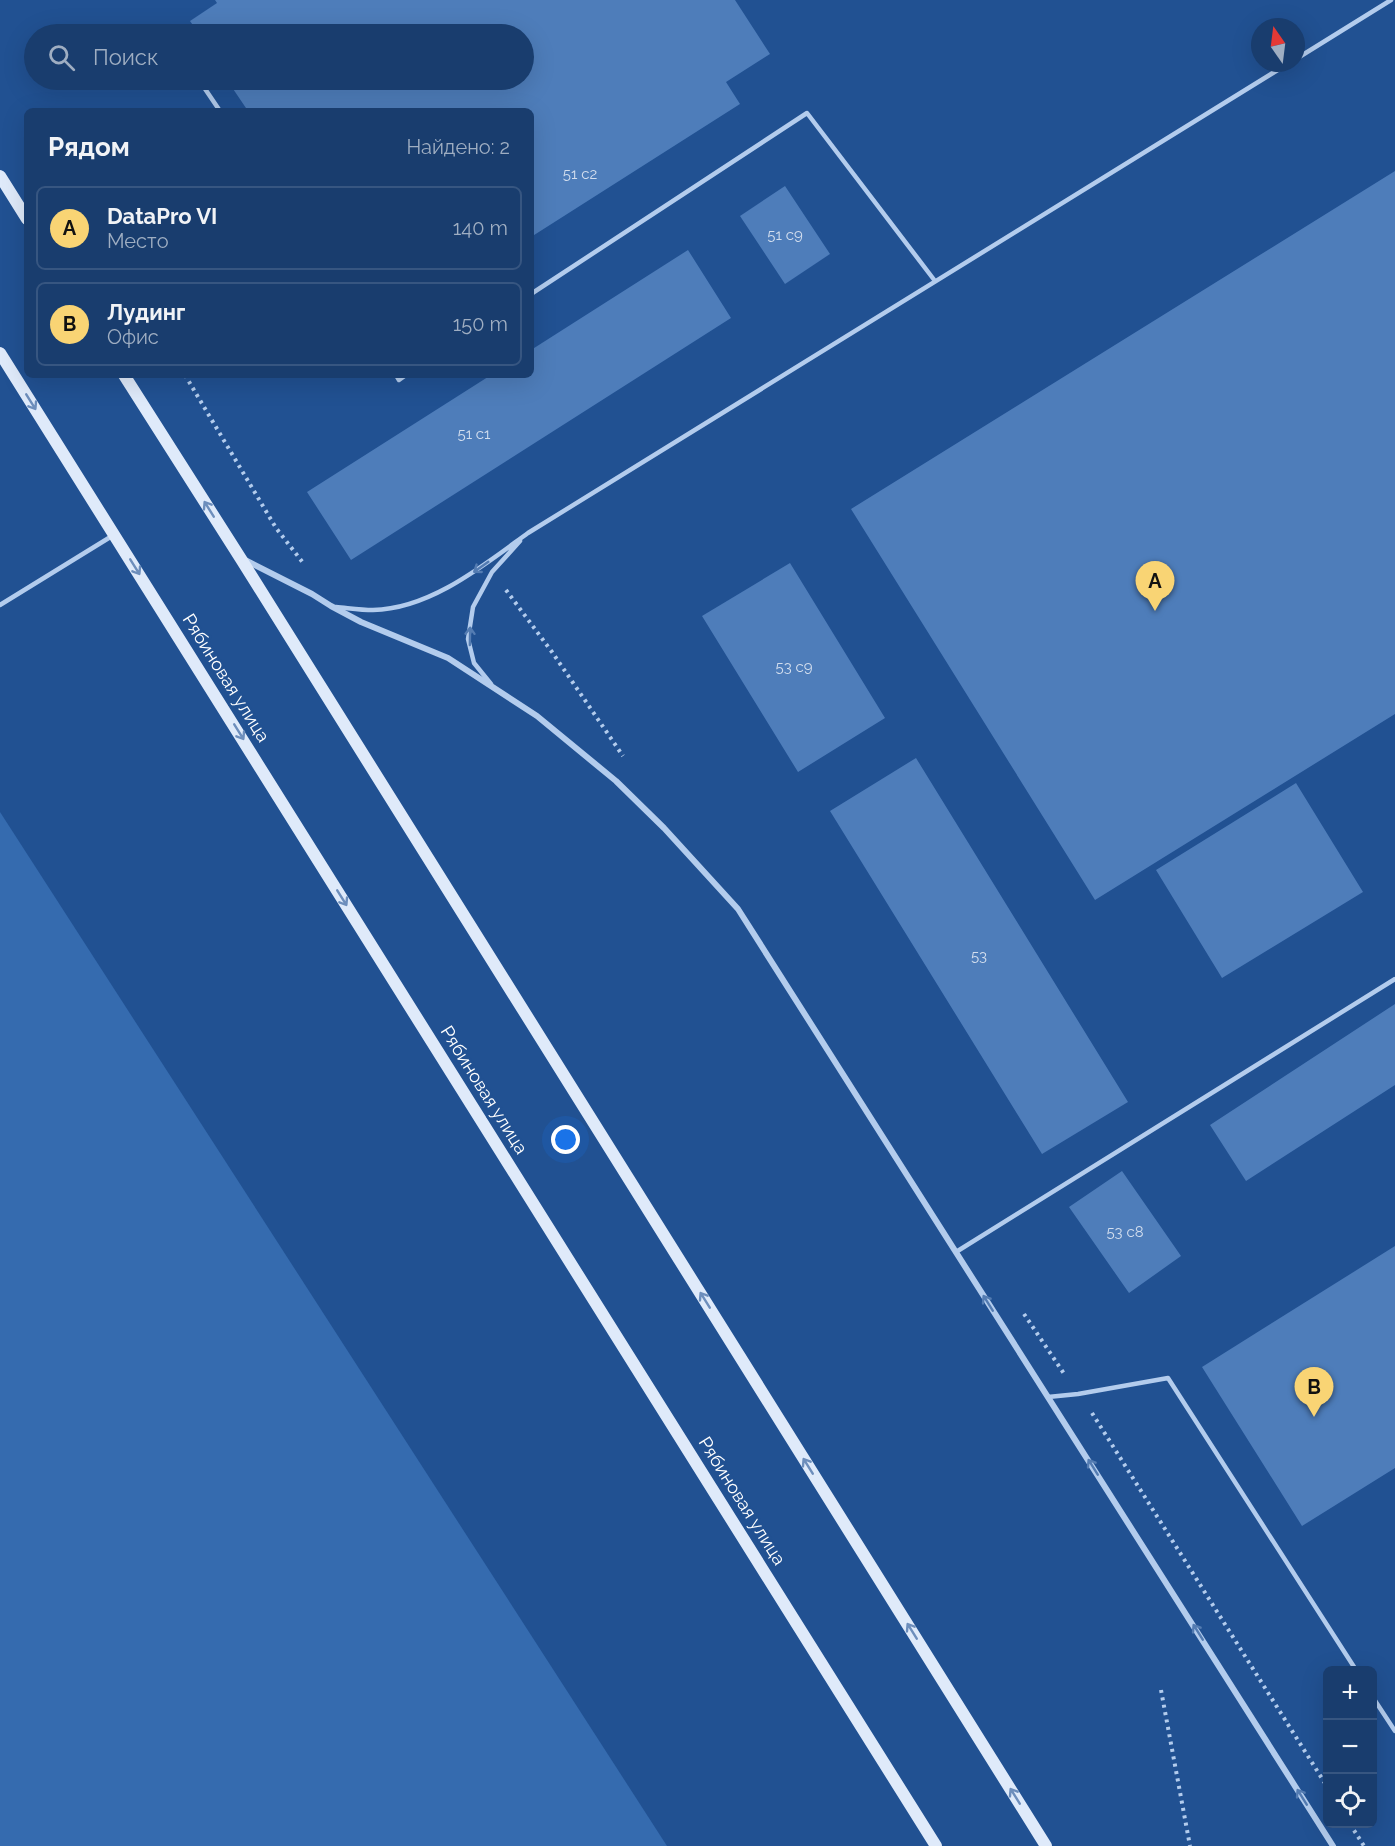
<!DOCTYPE html>
<html lang="ru">
<meta charset="utf-8">
<style>
body{margin:0;font-family:Raleway,sans-serif;background:#224473;color:#f1f3f6}
.controls{position:absolute;right:18px;bottom:18px;display:grid;overflow:hidden;border-radius:9px;box-shadow:0 6px 24px #0002}
.controls button{width:54px;height:54px;display:grid;place-items:center;padding:0;border:0;border-bottom:2px solid #375681;background:#193d6e;color:#f1f3f6;font:30px sans-serif}
.compass{position:absolute;left:1251px;top:18px;width:54px;height:54px;border-radius:50%;background:#193d6e;box-shadow:0 6px 24px #0002;rotate:346deg}
.you{position:absolute;left:566px;top:1140px;width:21px;height:21px;margin:-15px;border:4px solid #fff;border-radius:50%;background:#1a73e8;box-shadow:0 0 0 9px #1a73e833}
.badge{display:grid;place-items:center;width:39px;height:39px;border-radius:50%;background:#f9d474;color:#111;font-size:20px;font-weight:700}
.pin{position:absolute;translate:-50% -50px;filter:drop-shadow(0 2px 3px #0008)}
.pin::after{content:'';position:absolute;top:32px;width:21px;height:18px;background:inherit;clip-path:polygon(0 0,100% 0,50% 100%)}
.list{margin:0;padding:0;list-style:none}
h2{display:flex;justify-content:space-between;align-items:center;height:78px;margin:0;padding:0 24px;font-size:26px}
h2 small{font-size:20px;font-weight:400;color:#9faec2}
.list li{display:grid;grid-template-columns:39px 1fr auto;gap:18px;align-items:center;box-sizing:border-box;height:84px;margin:0 12px 12px;padding:0 12px;border:2px solid #375681;border-radius:9px}
.list b{display:block;font-size:22px;white-space:nowrap}
.list p{margin:0;font-size:20px;white-space:nowrap;color:#9faec2}
.list em{font-size:20px;font-style:normal;color:#9faec2}
.icon{flex:none;width:33px;height:33px;fill:none;stroke:currentColor;stroke-width:2;stroke-linecap:round;stroke-linejoin:round}
.map{position:relative;flex:none;width:1395px;height:1846px;overflow:hidden}
.search{position:absolute;background:#193d6e;box-shadow:0 6px 24px #0002;left:24px;top:24px;width:510px;height:66px;display:flex;align-items:center;gap:15px;box-sizing:border-box;padding:0 21px;border-radius:33px;color:#9faec2;font-size:22px}
.panel{position:absolute;background:#193d6e;box-shadow:0 6px 24px #0002;left:24px;top:108px;width:510px;height:270px;border-radius:9px}
.map>svg:first-child{display:block}
</style>
<div class="map">
<svg width="1395" height="1846" viewBox="0 0 1395 1846">
<rect width="100%" height="100%" fill="#215192"/>
<!-- green -->
<path fill="#356baf" d="M 0,812 L 667,1846 L 0,1846 Z"/>
<!-- building -->
<path fill="#4e7dba" d="M 215,0 L 735,0 L 770,54 L 726,82 L 740,104 L 531,237 L 531,111 L 248,111 L 227,80 L 524,80 L 524,34 L 199,34 L 190,21 L 217,3 Z
M 1395,171 L 1395,714 L 1095,900 L 851,509 Z
M 785,186 L 830,254 L 785,284 L 740,216 Z
M 688,250 L 731,318 L 351,560 L 307,492 L 491,375 L 531,375 L 531,350 Z
M 790,563 L 885,718 L 798,772 L 702,616 Z
M 916,758 L 1128,1102 L 1042,1154 L 830,811 Z
M 1296,783 L 1363,892 L 1222,978 L 1156,870 Z
M 1395,1004 L 1395,1085 L 1246,1181 L 1210,1125 Z
M 1122,1171 L 1181,1256 L 1129,1293 L 1069,1207 Z
M 1395,1246 L 1395,1468 L 1302,1526 L 1202,1367 Z"/>
<g fill="none" stroke-linecap="round" stroke-linejoin="round">
<!-- path -->
<path stroke="#b3cced" stroke-width="4" stroke-dasharray="3 4.5" stroke-linecap="butt" d="M 185,375 L 276,528 L 304,564
M 506,590 L 552,652 L 623,756
M 1024,1314 L 1065,1375
M 1092,1413 L 1328,1788
M 1161,1690 L 1190,1846
M 1350,1824 L 1364,1846"/>
<!-- service -->
<path stroke="#b3cced" stroke-width="4.5" d="M 166,29 L 169,34
M 1296,59 L 1391,0
M 199,80 L 220,111
M 531,294 L 807,113 L 935,281
M 396,375 L 399,380 L 406,375
M 0,605 L 112,536
M 336,607 C 348,608 360,610 373,610 C 430,609 484,565 528,533 L 1289,63
M 491,684 L 474,663 L 468,639 L 473,607 L 492,572 L 520,541
M 956,1252 L 1395,979
M 1048,1397 L 1078,1394 L 1168,1378 L 1356,1670
M 1372,1696 L 1395,1731"/>
<!-- minor -->
<path stroke="#b3cced" stroke-width="6" d="M 245,560 L 312,594 L 331,606 L 361,622 L 448,658 L 537,716 L 616,781 L 664,828 L 738,909 L 1333,1846"/>
<!-- secondary -->
<path stroke="#dfeafa" stroke-width="12" d="M 0,176 L 27,219
M 0,353 L 936,1846
M 124,375 L 241,559 L 1046,1846"/>
</g>
<!-- one-way arrows -->
<defs><path id="oneway-shaft" d="M-6 0H5M1.5-3L5.5 0L1.5 3" fill="none" stroke-width="1.6" stroke-linecap="round" stroke-linejoin="round" transform="scale(1.5)"/></defs>
<g stroke="#6d8ebc">
<use href="#oneway-shaft" transform="translate(31 402) rotate(58)"/>
<use href="#oneway-shaft" transform="translate(209 509) rotate(-122)"/>
<use href="#oneway-shaft" transform="translate(135 567) rotate(58)"/>
<use href="#oneway-shaft" transform="translate(239 732) rotate(58)"/>
<use href="#oneway-shaft" transform="translate(342 898) rotate(58)"/>
<use href="#oneway-shaft" transform="translate(705 1300) rotate(-122)"/>
<use href="#oneway-shaft" transform="translate(808 1466) rotate(-122)"/>
<use href="#oneway-shaft" transform="translate(912 1631) rotate(-122)"/>
<use href="#oneway-shaft" transform="translate(1015 1796) rotate(-122)"/>
</g>
<g stroke="#547cb2">
<use href="#oneway-shaft" transform="translate(481 567) rotate(145)"/>
<use href="#oneway-shaft" transform="translate(470 636) rotate(-89)"/>
<use href="#oneway-shaft" transform="translate(988 1303) rotate(-122)"/>
<use href="#oneway-shaft" transform="translate(1093 1467) rotate(-122)"/>
<use href="#oneway-shaft" transform="translate(1198 1632) rotate(-122)"/>
<use href="#oneway-shaft" transform="translate(1302 1797) rotate(-122)"/>
</g>
<g text-anchor="middle" stroke-width="5" stroke-linejoin="round" paint-order="stroke">
<!-- number labels -->
<g font-size="15" fill="#d3deee">
<text x="580" y="179">51 с2</text>
<text x="785" y="240">51 с9</text>
<text x="474" y="439">51 с1</text>
<text x="794" y="672">53 с9</text>
<text x="979" y="961">53</text>
<text x="1125" y="1237">53 с8</text>
</g>
<!-- street labels -->
<g font-size="18" fill="#fff" stroke="#215192">
<text transform="translate(226 678) rotate(58)" y="6">Рябиновая улица</text>
<text transform="translate(484 1090) rotate(58)" y="6">Рябиновая улица</text>
<text transform="translate(742 1501) rotate(58)" y="6">Рябиновая улица</text>
</g>
</g>
</svg>
<div class="controls">
<button>+</button>
<button>−</button>
<button><svg class="icon" aria-label="locate" viewBox="0 0 24 24"><circle cx="12" cy="12" r="6"/><path d="M12 2v4M12 18v4M2 12h4M18 12h4"/></svg></button>
</div>
<svg class="compass" viewBox="-18 -18 36 36"><path d="M0-13l5 13h-10z" fill="#e53935"/><path d="M0 13l5-13h-10z" fill="#9faec2"/></svg>
<div class="you"></div>
<div class="pin badge" style="left:1155px;top:611px">A</div>
<div class="pin badge" style="left:1314px;top:1417px">B</div>
<div class="search"><svg class="icon" aria-label="search" viewBox="0 0 24 24"><circle cx="10" cy="10" r="6"/><path d="M15 15l6 6"/></svg>Поиск</div>
<section class="panel">
<h2>Рядом<small>Найдено: 2</small></h2>
<ul class="list">
<li><span class="badge">A</span><div><b>DataPro VI</b><p>Место</p></div><em>140 m</em></li>
<li><span class="badge">B</span><div><b>Лудинг</b><p>Офис</p></div><em>150 m</em></li>
</ul>
</section>
</div>
